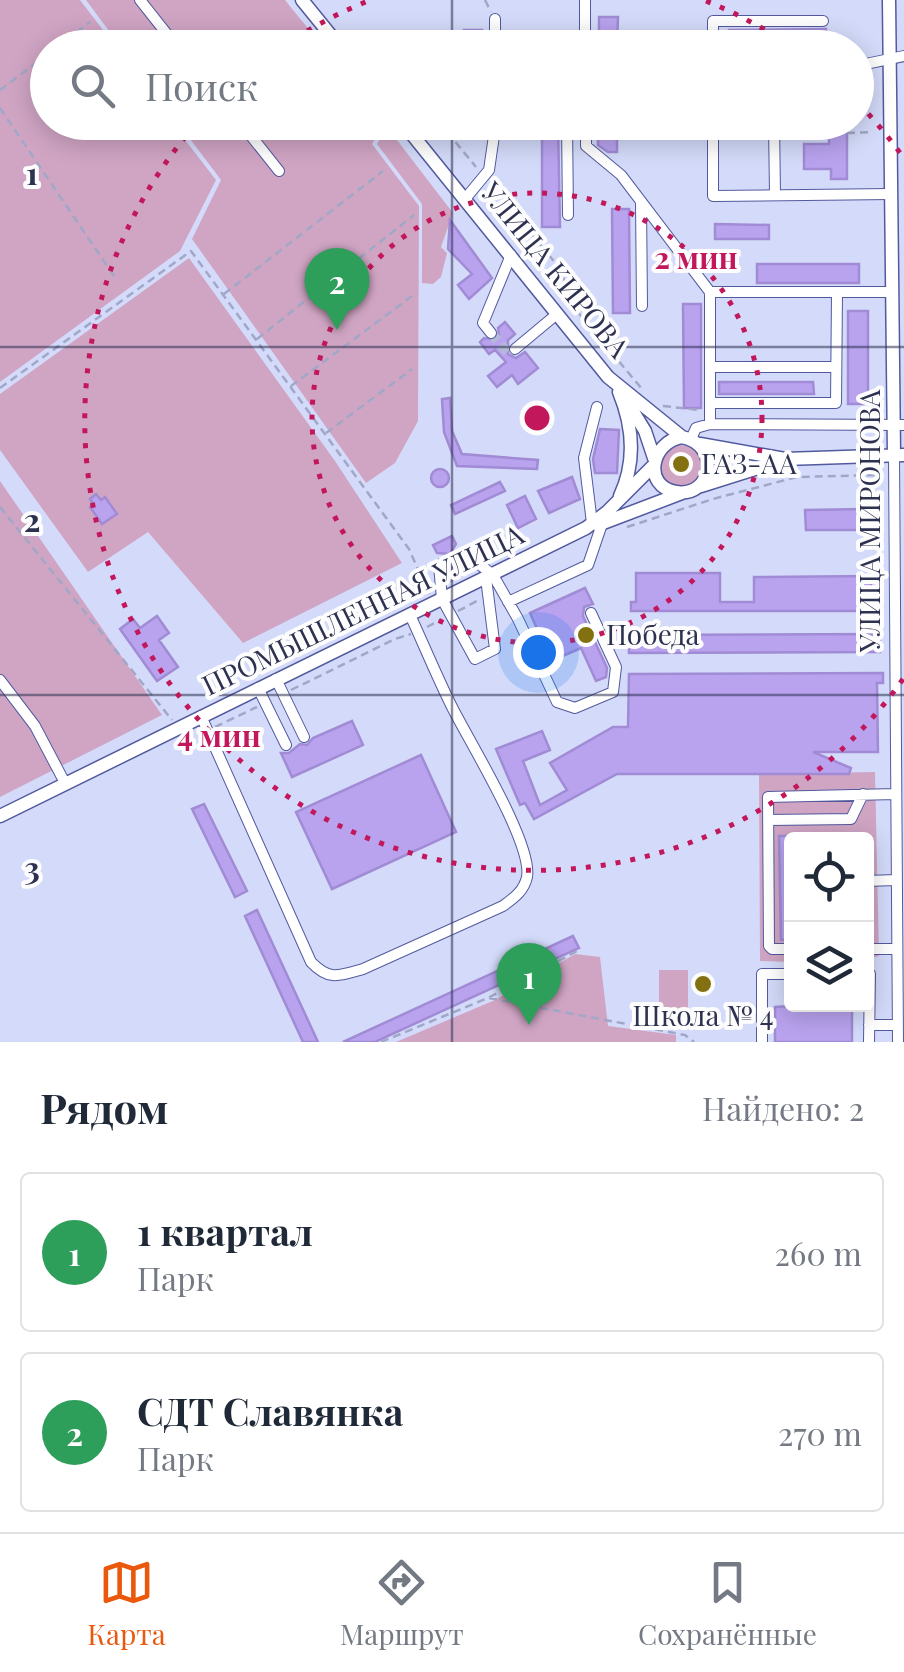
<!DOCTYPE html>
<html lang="ru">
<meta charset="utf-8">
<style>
body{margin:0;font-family:"Playfair Display",serif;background:#f6f6f7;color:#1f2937}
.controls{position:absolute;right:30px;bottom:30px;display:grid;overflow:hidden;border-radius:10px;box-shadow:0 5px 25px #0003}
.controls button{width:90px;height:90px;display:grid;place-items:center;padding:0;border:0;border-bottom:2px solid #e0e1e3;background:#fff;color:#1f2937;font:50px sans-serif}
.you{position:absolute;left:538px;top:652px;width:35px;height:35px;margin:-25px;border:8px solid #fff;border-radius:50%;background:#1a73e8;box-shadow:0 0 0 15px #1a73e833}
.badge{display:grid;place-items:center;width:65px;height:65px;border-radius:50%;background:#ea580c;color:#fff;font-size:32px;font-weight:700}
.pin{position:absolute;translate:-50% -82px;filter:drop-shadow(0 2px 5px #0008)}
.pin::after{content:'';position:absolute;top:52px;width:35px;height:30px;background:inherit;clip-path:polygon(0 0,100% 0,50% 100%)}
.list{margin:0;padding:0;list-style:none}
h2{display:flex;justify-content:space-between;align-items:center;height:130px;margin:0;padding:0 40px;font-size:42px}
h2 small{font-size:32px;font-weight:400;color:#747a83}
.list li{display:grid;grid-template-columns:65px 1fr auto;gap:30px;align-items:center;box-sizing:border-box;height:160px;margin:0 20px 20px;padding:0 20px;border:2px solid #e0e1e3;border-radius:10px}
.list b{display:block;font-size:38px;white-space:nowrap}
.list p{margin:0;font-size:32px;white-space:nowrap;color:#747a83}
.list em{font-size:32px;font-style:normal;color:#747a83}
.icon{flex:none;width:55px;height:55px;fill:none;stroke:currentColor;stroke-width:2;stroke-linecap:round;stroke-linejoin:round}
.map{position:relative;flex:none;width:904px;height:1042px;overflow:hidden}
.search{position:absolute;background:#fff;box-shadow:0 5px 25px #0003;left:30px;right:30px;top:30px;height:110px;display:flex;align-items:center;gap:25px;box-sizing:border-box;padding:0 35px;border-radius:55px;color:#747a83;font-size:38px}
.sheet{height:490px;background:#fff}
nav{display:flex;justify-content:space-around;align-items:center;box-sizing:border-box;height:140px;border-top:2px solid #e0e1e3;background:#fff;font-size:28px;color:#747a83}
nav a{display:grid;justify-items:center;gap:5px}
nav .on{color:#ea580c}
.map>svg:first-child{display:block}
</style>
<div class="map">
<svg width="904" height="1042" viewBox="0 0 904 1042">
<rect width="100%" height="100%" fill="#d4dbfa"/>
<!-- green -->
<path fill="#d0a5c4" d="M 0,0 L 80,0 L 116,47 L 48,48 L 48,122 L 172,123 L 216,180 L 180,251 L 0,382 Z
M 86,0 L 285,0 L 323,47 L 121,47 Z
M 178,123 L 384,123 L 372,144 L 419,206 L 418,421 L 395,463 L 366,483 L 192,239 L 221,180 Z
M 635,123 L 686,123 L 686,135 L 635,135 Z
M 387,127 L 453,213 L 441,247 L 447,253 L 441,277 L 433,284 L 422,283 L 422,204 L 377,144 Z
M 189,258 L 335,461 L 402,563 L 243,643 L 148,532 L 88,572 L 0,450 L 0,394 Z
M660 466a21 21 0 1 1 42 0a21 21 0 1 1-42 0Z
M 0,481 L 162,715 L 0,797 Z
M 875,772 L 879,956 L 867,959 L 866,839 L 792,839 L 791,962 L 760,961 L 759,774 Z
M 575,954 L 600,957 L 608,1026 L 676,1035 L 676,1042 L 396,1042 L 495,1000 Z
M 659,970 L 688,970 L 688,1018 L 659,1018 Z"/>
<!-- building -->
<path fill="#b9a3ef" stroke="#a08bd4" stroke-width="2.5" d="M 599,17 L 618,17 L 617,48 L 599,48 Z
M 826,29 L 826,47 L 729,47 L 729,30 Z
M 464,30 L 482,30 L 482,48 L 465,48 Z
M 465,122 L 483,122 L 483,134 L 465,134 Z
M 598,122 L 617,122 L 617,152 L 608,152 L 598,145 Z
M 829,122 L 847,122 L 847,179 L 831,179 L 831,169 L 804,169 L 804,144 L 829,144 Z
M 542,123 L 558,123 L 560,227 L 542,227 Z
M 612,209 L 629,209 L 630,313 L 613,313 Z
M 450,220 L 492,278 L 469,299 L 458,285 L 472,274 L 448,249 Z
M 715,224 L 769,225 L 769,239 L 715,239 Z
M 757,264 L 859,264 L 859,283 L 757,283 Z
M 683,304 L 701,304 L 701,408 L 684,408 Z
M 848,311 L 868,311 L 868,404 L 848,404 Z
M 505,322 L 515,334 L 508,340 L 508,354 L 516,358 L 525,352 L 538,368 L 518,384 L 512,375 L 497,387 L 488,376 L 506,362 L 495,350 L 489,354 L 480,342 L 484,338 L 496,340 L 499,335 L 498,328 Z
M 719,382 L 813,382 L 814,394 L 719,394 Z
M 450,398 L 452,431 L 462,454 L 538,460 L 537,469 L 457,466 L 444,432 L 442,399 Z
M 600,429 L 619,430 L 617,473 L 595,473 L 593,459 Z
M431 478a9 9 0 1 1 18 0a9 9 0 1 1-18 0Z
M 572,477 L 580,499 L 549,513 L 538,491 Z
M 500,482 L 505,491 L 455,514 L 451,505 Z
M 96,494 L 101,500 L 105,497 L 117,514 L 102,524 L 90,507 L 93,504 L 90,499 Z
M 525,496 L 536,519 L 518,528 L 507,505 Z
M 865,509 L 866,530 L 806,530 L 805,510 Z
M 452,536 L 456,544 L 450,554 L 437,553 L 433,545 Z
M 454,564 L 464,564 L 470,571 L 450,581 L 448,572 Z
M 636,573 L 720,573 L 720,602 L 754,602 L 754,577 L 871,576 L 871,601 L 882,601 L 882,611 L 631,611 L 631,602 L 636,602 Z
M 585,588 L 593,604 L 584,607 L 583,616 L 607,668 L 606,677 L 596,681 L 581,648 L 551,661 L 530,613 Z
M 157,616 L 169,633 L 159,640 L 178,667 L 157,681 L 120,629 L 133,619 L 140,628 Z
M 880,634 L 880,652 L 629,653 L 629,635 Z
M 883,673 L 883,683 L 877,683 L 878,752 L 813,752 L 851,768 L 849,774 L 617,774 L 534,819 L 525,803 L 520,805 L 496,749 L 542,731 L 550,750 L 523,761 L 540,805 L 567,790 L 550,763 L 613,727 L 628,727 L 629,674 Z
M 352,721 L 363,745 L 292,777 L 281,753 L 289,753 L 300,744 L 307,745 L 313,738 Z
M 421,755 L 456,832 L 332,889 L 296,812 Z
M 204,804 L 247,891 L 235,897 L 192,809 Z
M 779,836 L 792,836 L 792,939 L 781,940 Z
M 257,910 L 318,1042 L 303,1042 L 245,916 Z
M 573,936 L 579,948 L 375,1042 L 343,1042 Z
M 827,1004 L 852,1004 L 852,1042 L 775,1042 L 775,1007 Z"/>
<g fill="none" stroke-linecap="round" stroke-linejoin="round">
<!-- minor-tunnel -->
<path stroke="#b3b9d8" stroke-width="10" stroke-dasharray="10 5" stroke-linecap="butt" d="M 491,333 L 509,354 L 515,349"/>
<!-- minor casing -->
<g stroke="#525a9e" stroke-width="12">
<path id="minor" d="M 140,0 L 178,48
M 585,0 L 585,48
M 495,19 L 495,48
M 713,48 L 713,21 L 823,21
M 856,66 L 904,56
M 240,122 L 279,171
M 567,122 L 568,215
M 586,122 L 586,146 L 621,175 L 710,292
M 713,122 L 713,196 L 891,194
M 774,122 L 775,195
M 465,199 L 489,170 L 496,122
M 641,202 L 642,306
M 491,333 L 483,323 L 511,255
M 515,349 L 557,314
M 711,367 L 836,367
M 712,403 L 836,403 L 837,293
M 710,424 L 710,292 L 893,292
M 691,439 L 696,428 L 710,424 L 904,425
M 894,455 L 898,1042
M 592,523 L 584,458 L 597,407
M 458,556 L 465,553 L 493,575 L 518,619 L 557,702 L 575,708 L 613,692 L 616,667 L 591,613
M 446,562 L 439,565 L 442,599 L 475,659 L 495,649 L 486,578
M 508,602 L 588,565 L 602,524
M 276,679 L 304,737
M 0,680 L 35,726 L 65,783
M 258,688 L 286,745
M 201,716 L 311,962 C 329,981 339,976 363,969 L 503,906 C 514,898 524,891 527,877 C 533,844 469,741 452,707 C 437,677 424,645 410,615
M 768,820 L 851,819 L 863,794
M 866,881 L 896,880
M 792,949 L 772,949 L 769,946 L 768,797 L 896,794
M 866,949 L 897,949
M 866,974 L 870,974 L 869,1042
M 869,1025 L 898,1025
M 762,1042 L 762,974 L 792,974"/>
</g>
<!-- major casing -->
<g stroke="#525a9e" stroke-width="15">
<path id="major" d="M 302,0 L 341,48
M 889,0 L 894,455
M 402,122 L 608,377 L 682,437 C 722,445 712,498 676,492 C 642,486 651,442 682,437
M 619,392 C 633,426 636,462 620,496
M 628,403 L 645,431 L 654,458
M 700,444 L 785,459 L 904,455
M 701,486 L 777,462
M 598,525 L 682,493
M 0,816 L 586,528 L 607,512 L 653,466"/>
</g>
<!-- path -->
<path stroke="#a1a7c6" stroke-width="2.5" stroke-dasharray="8 5" stroke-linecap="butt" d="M 485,0 L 491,12
M 56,48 L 90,22
M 0,90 L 48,54
M 0,108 L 116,279
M 439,122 L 476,167
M 847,133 L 873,132
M 491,184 L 561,270 L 571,304 L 642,389
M 224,294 L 383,171
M 257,339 L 414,215
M 291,386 L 412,296
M 0,388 L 191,251 L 409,549 L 429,594
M 663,406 L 700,410
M 326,433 L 412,369
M 0,507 L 172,720
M 627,527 L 713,499 L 797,477 L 878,475
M 458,611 L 477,601
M 427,627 L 442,619
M 291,690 L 395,639 L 411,634
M 215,727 L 257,707
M 489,998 L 685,1035 L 694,1042
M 381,1042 L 488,998 L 581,949"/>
<!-- minor -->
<use href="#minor" stroke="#fff" stroke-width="10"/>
<!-- major -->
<use href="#major" stroke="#fff" stroke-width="12"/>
</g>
<!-- grid -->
<path fill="none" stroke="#2e3251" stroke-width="2.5" stroke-opacity="0.55" d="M 452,0 L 452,48M 452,122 L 452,1042M 0,347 L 904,347M 0,695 L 904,695"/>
<!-- distance rings -->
<g fill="none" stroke="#c2185b" stroke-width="5" stroke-dasharray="5 10">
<circle cx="537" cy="418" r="225"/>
<path d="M903 679A450 450 0 1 1 197 123M282 47A450 450 0 0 1 368 1M706 1A450 450 0 0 1 792 47M858 103A450 450 0 0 1 903 157"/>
</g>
<!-- markers -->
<g fill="#837010" stroke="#fdfdfd" stroke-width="4">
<circle cx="681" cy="464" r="10"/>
<circle cx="586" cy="635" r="10"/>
<circle cx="703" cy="984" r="10"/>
</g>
<g text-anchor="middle" stroke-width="8" stroke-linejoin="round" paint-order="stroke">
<!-- street labels -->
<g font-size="28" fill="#2e3251" stroke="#fdfdfd">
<text transform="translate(555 270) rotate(51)" y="10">УЛИЦА КИРОВА</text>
<text transform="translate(870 521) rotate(-90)" y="10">УЛИЦА МИРОНОВА</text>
<text transform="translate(363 610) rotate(-26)" y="10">ПРОМЫШЛЕННАЯ УЛИЦА</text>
</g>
<!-- poi labels -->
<g font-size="28" fill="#2e3251" stroke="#fdfdfd" text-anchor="start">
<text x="701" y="474">ГАЗ-АА</text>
<text x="606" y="645">Победа</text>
<text x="703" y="1026" text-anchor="middle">Школа № 4</text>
</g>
</g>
<g font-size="32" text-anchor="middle" font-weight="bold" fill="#2e3251" stroke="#fdfdfd" stroke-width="8" stroke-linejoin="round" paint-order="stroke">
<text x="32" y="185">1</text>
<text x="32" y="532">2</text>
<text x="32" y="880">3</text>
</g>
<circle cx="537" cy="418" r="15" fill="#c2185b" stroke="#fdfdfd" stroke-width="5"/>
<g font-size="30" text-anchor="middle" font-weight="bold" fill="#c2185b" stroke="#fdfdfd" stroke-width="8" stroke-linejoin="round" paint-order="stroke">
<text x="696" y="269">2 мин</text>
<text x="219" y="747">4 мин</text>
</g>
</svg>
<div class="controls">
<button><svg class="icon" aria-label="locate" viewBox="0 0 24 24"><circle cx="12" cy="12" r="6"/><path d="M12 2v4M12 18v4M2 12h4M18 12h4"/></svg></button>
<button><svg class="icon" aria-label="layers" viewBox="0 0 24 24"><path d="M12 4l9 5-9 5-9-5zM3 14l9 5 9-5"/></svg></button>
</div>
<div class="you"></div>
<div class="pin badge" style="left:529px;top:1025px;background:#2e9e5b">1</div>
<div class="pin badge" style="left:337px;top:330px;background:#2e9e5b">2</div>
<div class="search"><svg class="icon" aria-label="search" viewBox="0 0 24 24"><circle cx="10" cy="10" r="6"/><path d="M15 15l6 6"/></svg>Поиск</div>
</div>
<section class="sheet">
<h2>Рядом<small>Найдено: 2</small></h2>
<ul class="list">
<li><span class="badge" style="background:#2e9e5b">1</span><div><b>1 квартал</b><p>Парк</p></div><em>260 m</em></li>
<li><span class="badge" style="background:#2e9e5b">2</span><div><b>СДТ Славянка</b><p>Парк</p></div><em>270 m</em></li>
</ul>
</section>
<nav>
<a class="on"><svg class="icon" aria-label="map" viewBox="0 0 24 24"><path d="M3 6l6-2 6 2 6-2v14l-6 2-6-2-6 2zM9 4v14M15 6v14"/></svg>Карта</a>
<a><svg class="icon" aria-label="directions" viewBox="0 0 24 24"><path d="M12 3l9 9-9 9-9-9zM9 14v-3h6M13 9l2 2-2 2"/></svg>Маршрут</a>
<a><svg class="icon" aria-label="saved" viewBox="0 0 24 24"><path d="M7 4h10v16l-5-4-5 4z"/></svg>Сохранённые</a>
</nav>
